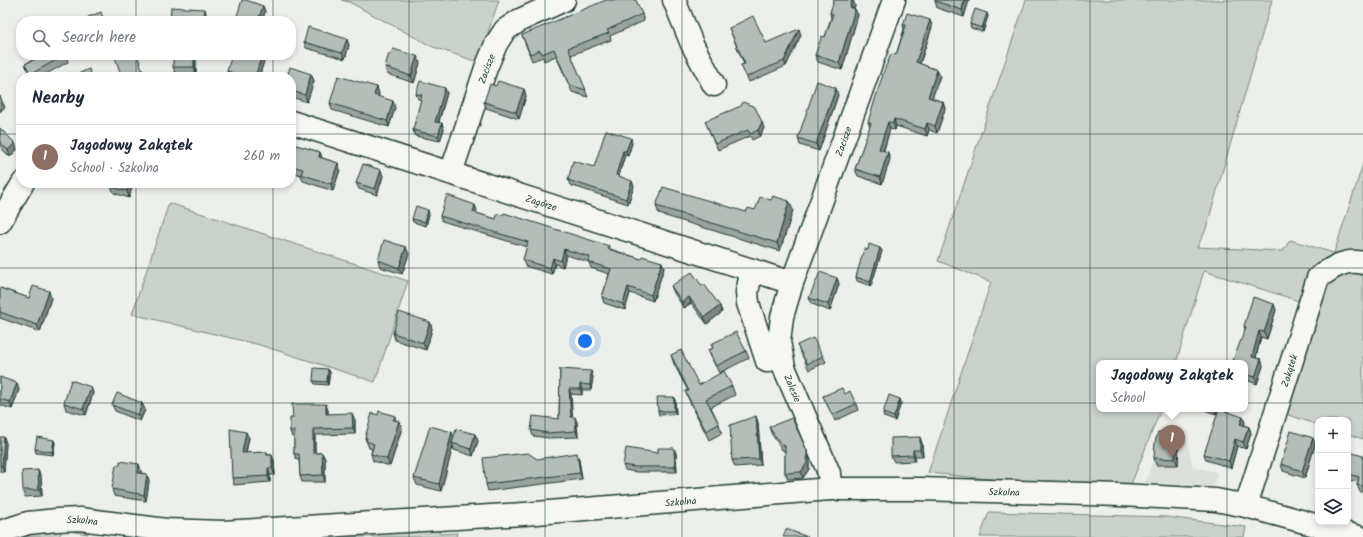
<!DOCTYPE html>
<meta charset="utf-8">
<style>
body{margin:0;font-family:Kalam,sans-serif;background:#f2f2f3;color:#1f2937}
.controls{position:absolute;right:12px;bottom:12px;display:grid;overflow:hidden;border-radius:8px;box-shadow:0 2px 6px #0003}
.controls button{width:36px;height:36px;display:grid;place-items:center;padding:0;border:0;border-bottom:1px solid #e0e1e3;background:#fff;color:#1f2937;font:20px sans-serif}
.you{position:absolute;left:585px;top:341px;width:14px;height:14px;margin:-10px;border:3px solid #fff;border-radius:50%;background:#1a73e8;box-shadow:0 0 0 6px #1a73e833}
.badge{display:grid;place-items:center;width:26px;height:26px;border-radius:50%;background:#1f3d34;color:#fff;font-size:13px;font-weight:700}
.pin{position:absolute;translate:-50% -33px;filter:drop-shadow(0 1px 2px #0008)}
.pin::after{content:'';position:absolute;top:21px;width:14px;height:12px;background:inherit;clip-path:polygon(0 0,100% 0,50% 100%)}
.popup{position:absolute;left:1096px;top:360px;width:152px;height:52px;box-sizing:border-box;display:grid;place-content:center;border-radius:8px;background:#fff;filter:drop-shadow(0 1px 3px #0005);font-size:13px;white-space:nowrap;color:#747a83}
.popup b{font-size:15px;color:#1f2937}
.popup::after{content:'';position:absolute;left:50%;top:100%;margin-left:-8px;border:8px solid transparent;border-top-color:#fff}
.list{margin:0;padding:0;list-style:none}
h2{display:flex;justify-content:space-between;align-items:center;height:52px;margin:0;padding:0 16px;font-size:17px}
h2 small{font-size:13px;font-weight:400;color:#747a83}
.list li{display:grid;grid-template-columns:26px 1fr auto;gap:12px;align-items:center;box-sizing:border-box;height:64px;padding:0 16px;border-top:1px solid #e0e1e3}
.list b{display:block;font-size:15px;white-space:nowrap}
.list p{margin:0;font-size:13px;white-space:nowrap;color:#747a83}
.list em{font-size:13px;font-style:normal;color:#747a83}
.icon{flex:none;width:22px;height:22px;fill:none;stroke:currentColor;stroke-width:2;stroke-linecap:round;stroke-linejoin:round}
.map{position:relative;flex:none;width:1363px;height:537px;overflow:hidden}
.search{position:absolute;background:#fff;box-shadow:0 2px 6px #0003;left:16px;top:16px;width:280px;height:44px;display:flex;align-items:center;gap:10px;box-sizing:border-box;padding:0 14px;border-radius:16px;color:#747a83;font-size:15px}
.panel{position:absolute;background:#fff;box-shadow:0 2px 6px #0003;left:16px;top:72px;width:280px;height:116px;border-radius:16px}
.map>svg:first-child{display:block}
</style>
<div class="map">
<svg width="1363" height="537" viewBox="0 0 1363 537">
<rect width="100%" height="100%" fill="#edefea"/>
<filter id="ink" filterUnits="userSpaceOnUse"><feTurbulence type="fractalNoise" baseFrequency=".025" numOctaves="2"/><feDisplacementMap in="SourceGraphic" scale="8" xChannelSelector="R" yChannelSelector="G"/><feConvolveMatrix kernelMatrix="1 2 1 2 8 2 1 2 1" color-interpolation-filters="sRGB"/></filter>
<g filter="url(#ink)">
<!-- built -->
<path fill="#dce0db" d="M 1160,439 L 1187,440 L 1193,467 L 1217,472 L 1213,489 L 1145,484 Z"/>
<!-- green -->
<path fill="#cbd2cc" stroke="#758880" d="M 341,0 L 499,0 L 478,62 L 433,47 L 349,2 Z
M 1026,0 L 1272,0 L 1205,232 L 1197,247 L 1283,251 L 1290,240 L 1334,253 L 1363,164 L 1363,439 L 1348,434 L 1348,420 L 1318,420 L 1318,425 L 1286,414 L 1315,306 L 1204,271 L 1176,363 L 1099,363 L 1099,409 L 1161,409 L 1130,487 L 1000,480 L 928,473 L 991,282 L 938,261 Z
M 169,203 L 408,281 L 375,382 L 260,345 L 132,314 Z
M 989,512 L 1166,517 L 1246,527 L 1244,537 L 980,537 Z
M 55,526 L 87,527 L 88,534 L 62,530 L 59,537 L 7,537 L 21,532 Z
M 437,528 L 440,534 L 457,533 L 456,537 L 273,537 Z"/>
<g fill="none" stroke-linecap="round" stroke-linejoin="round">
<!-- minor casing -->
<g stroke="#1f3d34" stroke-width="25">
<g id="minor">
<path d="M 674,0 L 692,44 L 714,85"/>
<path id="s1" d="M 291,122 L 792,283"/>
<path id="s2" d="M 451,173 L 486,68 L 496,44 L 505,30 L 520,20 L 564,0"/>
<path d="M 0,222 L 23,183"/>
<path d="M 752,270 L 747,292 L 748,303 L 767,361"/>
<path id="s3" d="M 830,489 L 829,473 L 784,367 L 779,342 L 782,317 L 792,283 L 894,0"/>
<path id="s4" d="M 1246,506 L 1318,278 C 1331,268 1346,258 1363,263"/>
<path id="s5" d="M 0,532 L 28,523 L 57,520 L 80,519 L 166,530 L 222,532 L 524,514 L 830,489 L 919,489 L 1121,495 L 1216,500 L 1246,506 L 1359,537"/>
</g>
</g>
<!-- minor -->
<use href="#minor" stroke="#f6f6f2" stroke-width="22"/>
</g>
<!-- wall -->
<path fill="#9ba39e" stroke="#1f3d34" d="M 834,0 L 853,0 L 855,6 L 854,8 L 858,15 L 842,70 L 818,62 L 815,55 L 825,37 L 831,18 L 830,13 Z
M 935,0 L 969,0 L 964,17 L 937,8 L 935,1 Z
M 263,6 L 265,12 L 262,21 L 239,21 L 237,16 Z
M 642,14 L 644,21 L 610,36 L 611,40 L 571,55 L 588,97 L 572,92 L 556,56 L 544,61 L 543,57 L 532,61 L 522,35 Z
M 988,16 L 983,32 L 971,28 L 970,24 Z
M 930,20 L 932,27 L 920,64 L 937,70 L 940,76 L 932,98 L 943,102 L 945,109 L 937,133 L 929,130 L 927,136 L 896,126 L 895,130 L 890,129 L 884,150 L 890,159 L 882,184 L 858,176 L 855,169 L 870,127 L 868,122 L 896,55 L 904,29 L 903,25 Z
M 729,28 L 766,43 L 801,35 L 786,66 L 749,82 L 741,65 L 744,64 Z
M 304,42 L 349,45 L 345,59 L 306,48 Z
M 32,55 L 66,55 L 68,62 L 41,77 L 31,77 L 28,71 L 25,64 L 34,59 Z
M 137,55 L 145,77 L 122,77 Z
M 247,55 L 266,55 L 259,77 L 229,77 L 227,71 Z
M 196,57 L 196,74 L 176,74 L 173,67 Z
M 420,63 L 414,83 L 387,74 L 385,67 Z
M 311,74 L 314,81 L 307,102 L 291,97 L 291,77 Z
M 377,87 L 379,94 L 378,97 L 395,108 L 389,127 L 332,110 L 330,103 Z
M 524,89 L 526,96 L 519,119 L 486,108 L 484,102 Z
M 447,93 L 439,122 L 444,129 L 440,141 L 415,136 L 413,130 L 421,100 L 418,99 L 416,94 Z
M 838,95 L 819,151 L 800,145 L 798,138 Z
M 705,121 L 764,128 L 760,136 L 752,140 L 750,136 L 718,150 Z
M 0,128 L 15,143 L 17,150 L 10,157 L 0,147 Z
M 291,141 L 294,142 L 295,145 L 320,152 L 322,158 L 338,163 L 340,170 L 333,191 L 303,181 L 301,175 L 291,172 Z
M 632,143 L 628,156 L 625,155 L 619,176 L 634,186 L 628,204 L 570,185 L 568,180 L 594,167 Z
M 383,176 L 377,195 L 359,189 L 356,183 Z
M 133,183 L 129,198 L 114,193 L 111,187 Z
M 656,206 L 746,212 L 755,210 L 793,210 L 780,251 L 659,214 Z
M 477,210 L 476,213 L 496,219 L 609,246 L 610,249 L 641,259 L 662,262 L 664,268 L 653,301 L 630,293 L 625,310 L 604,303 L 602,297 L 609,274 L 591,268 L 589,262 L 566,255 L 563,267 L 555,264 L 552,274 L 525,266 L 523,260 L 527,247 L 442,221 L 440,216 Z
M 429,214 L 426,226 L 413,222 L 412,219 Z
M 880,248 L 882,251 L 871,286 L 857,281 L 856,277 L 868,250 Z
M 409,254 L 402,274 L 380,267 L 378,260 Z
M 837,278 L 839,284 L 830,311 L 812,304 L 809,298 Z
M 671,286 L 702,286 L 720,306 L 722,312 L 707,324 L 691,303 L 684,308 L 674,293 Z
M 0,288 L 29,298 L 51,298 L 40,332 L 0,318 Z
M 1276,310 L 1267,339 L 1261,337 L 1256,358 L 1261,359 L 1263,366 L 1257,384 L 1249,381 L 1245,385 L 1245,329 L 1244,326 Z
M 430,322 L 432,329 L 426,350 L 395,340 L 393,333 Z
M 711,344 L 746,351 L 749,358 L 719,373 L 711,357 L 708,350 L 713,348 Z
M 797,345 L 823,356 L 826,362 L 809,370 L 800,351 Z
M 671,355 L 699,385 L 732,386 L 735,395 L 711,407 L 719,424 L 722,433 L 709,440 L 689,400 L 685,391 L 688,391 L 674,364 Z
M 328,369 L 330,372 L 328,385 L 315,384 L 313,381 Z
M 560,369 L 593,377 L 591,390 L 582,390 L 582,395 L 571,394 L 572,417 L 577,422 L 578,437 L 549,438 L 533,436 L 531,430 L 559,419 Z
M 0,377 L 19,390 L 12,409 L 0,405 Z
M 91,387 L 93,393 L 86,415 L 66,410 L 64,403 Z
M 845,394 L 856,404 L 858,410 L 835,421 L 823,396 Z
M 675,400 L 676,414 L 659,415 L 658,411 Z
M 142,403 L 145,410 L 140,421 L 115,411 L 112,405 Z
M 901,403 L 895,421 L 884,417 L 883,413 Z
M 1201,409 L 1218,409 L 1216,414 Z
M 328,410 L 328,414 L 355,420 L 355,434 L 315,435 L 315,453 L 322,453 L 325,459 L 325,482 L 302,482 L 300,476 L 299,460 L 297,460 L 294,454 L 294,437 L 292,437 L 290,431 L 293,418 Z
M 378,415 L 395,416 L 396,421 L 402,428 L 390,466 L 373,461 L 371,454 L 372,449 L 369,448 L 365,438 Z
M 756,416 L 758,423 L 761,465 L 735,467 L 732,460 Z
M 1243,417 L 1245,423 L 1244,425 L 1249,427 L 1251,433 L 1246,449 L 1237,446 L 1231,468 L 1206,460 L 1204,454 Z
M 769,427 L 807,451 L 809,457 L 809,469 L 803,478 L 788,479 L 785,473 L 785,451 L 782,450 L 771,433 Z
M 1176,432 L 1179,439 L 1178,465 L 1156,465 L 1154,458 Z
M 475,434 L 478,441 L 473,456 L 454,450 L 453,446 L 441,491 L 417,485 L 414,478 L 454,437 Z
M 0,437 L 6,443 L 4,472 L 0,472 Z
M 249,438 L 246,453 L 267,452 L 268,455 L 272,455 L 274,461 L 275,475 L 270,475 L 270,482 L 234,485 L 232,478 Z
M 54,440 L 55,443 L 53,455 L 36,453 L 35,449 Z
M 922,443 L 923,456 L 915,456 L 915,461 L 894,462 L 891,456 Z
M 1315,445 L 1305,478 L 1283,471 L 1281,464 Z
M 658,453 L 676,453 L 677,472 L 636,472 L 625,470 L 623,465 Z
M 1363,456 L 1363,492 L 1360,492 L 1357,485 L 1358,482 L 1348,480 L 1348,457 Z
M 579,460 L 582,479 L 488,491 L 486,484 Z
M 139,464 L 141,471 L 141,473 L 147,474 L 149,481 L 146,501 L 114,496 L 112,489 Z
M 41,477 L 42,496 L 25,497 L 23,490 Z"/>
<!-- shaded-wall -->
<path fill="#7e8481" stroke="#1f3d34" d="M 852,0 L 853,0 L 855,6 L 853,14 L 850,7 Z
M 964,0 L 969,0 L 964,17 L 962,10 Z
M 263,6 L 265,12 L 262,21 L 258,21 Z
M 205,9 L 206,13 L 206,21 L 204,21 Z
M 855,9 L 858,15 L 842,70 L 839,63 Z
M 987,13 L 988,16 L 983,32 L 982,28 Z
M 930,20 L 932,27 L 918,69 L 916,62 Z
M 799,29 L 801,35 L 786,66 L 784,61 Z
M 347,39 L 349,45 L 345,59 L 342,53 Z
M 194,55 L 196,55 L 196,74 L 194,67 Z
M 262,55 L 266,55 L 259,77 L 255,77 Z
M 417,56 L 420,63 L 414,83 L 411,76 Z
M 937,70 L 940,76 L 930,104 L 928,97 Z
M 311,74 L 314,81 L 307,102 L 305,95 Z
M 377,87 L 379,94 L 377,102 L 374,95 Z
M 445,88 L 447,93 L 437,127 L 435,122 Z
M 836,88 L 838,95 L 819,151 L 816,144 Z
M 524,89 L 526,96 L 519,119 L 516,112 Z
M 2,101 L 5,107 L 0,112 L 0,103 Z
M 393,101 L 395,108 L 389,127 L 387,121 Z
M 943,102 L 945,109 L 937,133 L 935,126 Z
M 894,119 L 896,126 L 895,130 L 893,123 Z
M 762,122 L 764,128 L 760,136 L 758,130 Z
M 888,122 L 890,129 L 882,156 L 879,149 Z
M 442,123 L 444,129 L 440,141 L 438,136 Z
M 927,123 L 929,130 L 927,136 L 925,129 Z
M 631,138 L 632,143 L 628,156 L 626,151 Z
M 15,143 L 17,150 L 10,157 L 8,150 Z
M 623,151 L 625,155 L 617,180 L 616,175 Z
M 320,152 L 322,159 L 319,157 Z
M 888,152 L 890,159 L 882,184 L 880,177 Z
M 338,163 L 340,170 L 333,191 L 331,184 Z
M 381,170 L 383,176 L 377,195 L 375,189 Z
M 632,181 L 634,186 L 628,204 L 626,199 Z
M 129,183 L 133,183 L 129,198 L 127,191 Z
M 789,201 L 793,210 L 780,251 L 777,243 Z
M 475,205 L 477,210 L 475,217 L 473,212 Z
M 428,210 L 429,214 L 426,226 L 425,222 Z
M 406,247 L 409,254 L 402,274 L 399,268 Z
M 880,248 L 882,251 L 871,286 L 870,282 Z
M 564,249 L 566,255 L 563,267 L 561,261 Z
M 553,258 L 555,264 L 552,274 L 550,268 Z
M 662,262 L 664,268 L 653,301 L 651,295 Z
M 837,278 L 839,284 L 830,311 L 828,304 Z
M 628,287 L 630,293 L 625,310 L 623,304 Z
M 49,291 L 51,298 L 40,332 L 37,325 Z
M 689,297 L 691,303 L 684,308 L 682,302 Z
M 1274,304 L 1276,310 L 1267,339 L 1264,332 Z
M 720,306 L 722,312 L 707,324 L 704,317 Z
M 430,322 L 432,329 L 426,350 L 423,343 Z
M 1259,331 L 1261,337 L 1254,363 L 1252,357 Z
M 1261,359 L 1263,366 L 1257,384 L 1255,377 Z
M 328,369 L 330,372 L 328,385 L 327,382 Z
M 591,371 L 593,377 L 591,390 L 590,385 Z
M 1247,375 L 1249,381 L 1245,385 L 1245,376 Z
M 17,383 L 19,390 L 12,409 L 10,402 Z
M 580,384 L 582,390 L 582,395 L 580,389 Z
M 91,387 L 93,393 L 86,415 L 83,409 Z
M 569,389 L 571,394 L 573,423 L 571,417 Z
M 674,397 L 675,400 L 676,414 L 674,411 Z
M 900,399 L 901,403 L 895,421 L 894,417 Z
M 142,403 L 145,410 L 140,421 L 138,415 Z
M 326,404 L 328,410 L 328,420 L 326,414 Z
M 1215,409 L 1218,409 L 1216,414 L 1215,411 Z
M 352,413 L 355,420 L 355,434 L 353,428 Z
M 756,416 L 758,423 L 761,465 L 759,459 Z
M 575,417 L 577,422 L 578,437 L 576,431 Z
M 1243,417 L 1245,423 L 1243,430 L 1240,424 Z
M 399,421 L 402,428 L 390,466 L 387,459 Z
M 1249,427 L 1251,433 L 1246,449 L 1243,442 Z
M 313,429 L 315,435 L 315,460 L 313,453 Z
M 246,432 L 249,438 L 244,459 L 242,453 Z
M 452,432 L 454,439 L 452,443 L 453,446 L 441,491 L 439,484 Z
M 1176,432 L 1179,439 L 1178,465 L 1175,459 Z
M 475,434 L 478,441 L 473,456 L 471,449 Z
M 4,437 L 6,443 L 4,472 L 2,466 Z
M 920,437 L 922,443 L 923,456 L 920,450 Z
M 1313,438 L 1315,445 L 1305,478 L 1302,471 Z
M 1235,439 L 1237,446 L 1231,468 L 1229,461 Z
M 54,440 L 55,443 L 53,455 L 52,452 Z
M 674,448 L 676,453 L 677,472 L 675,467 Z
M 913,450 L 915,456 L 915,461 L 913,455 Z
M 807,451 L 809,457 L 809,469 L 803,478 L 801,472 Z
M 322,453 L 325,459 L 325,482 L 323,475 Z
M 577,453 L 579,460 L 582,479 L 580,473 Z
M 272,455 L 274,461 L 275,475 L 272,468 Z
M 139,464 L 141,471 L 140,480 L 138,473 Z
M 268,468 L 270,475 L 270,482 L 268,476 Z
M 38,470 L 41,477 L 42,496 L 39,490 Z
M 147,474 L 149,481 L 146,501 L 144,495 Z"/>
<!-- building -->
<path fill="#b4bdb8" stroke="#1f3d34" d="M 242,0 L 246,0 L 263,6 L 258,21 L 242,21 L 243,18 L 237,16 Z
M 606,0 L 636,0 L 642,14 L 607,30 L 609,33 L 568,48 L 586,90 L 569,85 L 554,49 L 542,54 L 540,50 L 530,54 L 522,35 Z
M 834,0 L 852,0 L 850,7 L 855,9 L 839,63 L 815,55 L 822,36 L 825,37 L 833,14 L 830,13 Z
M 935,0 L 964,0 L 962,10 L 935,1 Z
M 171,7 L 205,9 L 204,21 L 170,21 Z
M 975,9 L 987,13 L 982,28 L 970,24 Z
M 101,12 L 104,21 L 90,21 L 88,17 Z
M 907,13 L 930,20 L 916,62 L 937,70 L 928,97 L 943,102 L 935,126 L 927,123 L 925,129 L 894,119 L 893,123 L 888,122 L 879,149 L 888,152 L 880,177 L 855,169 L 871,123 L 868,122 L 884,71 L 891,54 L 896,55 L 906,25 L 903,25 Z
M 753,16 L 766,43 L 799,29 L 784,61 L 746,77 L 741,65 L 745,64 L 729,28 Z
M 308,27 L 347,39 L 342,53 L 304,42 Z
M 393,49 L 417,56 L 411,76 L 385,67 L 389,53 L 391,54 Z
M 33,55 L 65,55 L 31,74 L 25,64 L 35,59 Z
M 114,55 L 137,55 L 143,72 L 130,77 L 122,77 Z
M 173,55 L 194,55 L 194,67 L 173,67 Z
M 232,55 L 244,55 L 247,56 L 247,55 L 262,55 L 255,77 L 245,77 L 227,71 Z
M 290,67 L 311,74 L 305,95 L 291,91 L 291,77 L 287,77 Z
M 89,69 L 92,77 L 71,77 Z
M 338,76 L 377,87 L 374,95 L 393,101 L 387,121 L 330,103 Z
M 420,81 L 445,88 L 435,122 L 442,123 L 438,136 L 413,130 L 422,95 L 416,94 Z
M 498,81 L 524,89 L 516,112 L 484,102 L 490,84 L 496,86 Z
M 817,81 L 836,88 L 816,144 L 798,138 Z
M 0,96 L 2,101 L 0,103 Z
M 743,102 L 755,107 L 762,122 L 758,130 L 750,134 L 748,130 L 715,144 L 705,121 L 741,106 Z
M 0,128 L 15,143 L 8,150 L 0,143 Z
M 606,130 L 631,138 L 626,151 L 623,151 L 616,175 L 632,181 L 626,199 L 568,180 L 573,161 L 594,167 Z
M 291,141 L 294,142 L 293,144 L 320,152 L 319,157 L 338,163 L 331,184 L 301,174 L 303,169 L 291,166 Z
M 363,164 L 381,170 L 375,189 L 356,183 Z
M 112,183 L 129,183 L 127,191 L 111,187 Z
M 663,187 L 746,212 L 748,208 L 755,210 L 760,197 L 771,200 L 773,196 L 789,201 L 777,243 L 656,206 Z
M 447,195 L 475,205 L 473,212 L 496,219 L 497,214 L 503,215 L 504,213 L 609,246 L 608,249 L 641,259 L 642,256 L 662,262 L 651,295 L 628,287 L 623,304 L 602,297 L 611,269 L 588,262 L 590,257 L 564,249 L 561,261 L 553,258 L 550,268 L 523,260 L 528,242 L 440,216 Z
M 416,206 L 428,210 L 425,222 L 412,219 Z
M 384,240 L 406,247 L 399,268 L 378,260 Z
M 869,244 L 880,248 L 870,282 L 856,277 L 864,249 L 868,250 Z
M 692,272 L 702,286 L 704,284 L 720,306 L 704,317 L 689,297 L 682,302 L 671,286 Z
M 820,272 L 837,278 L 828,304 L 809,298 Z
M 33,286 L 49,291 L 37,325 L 0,312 L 0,288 L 29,298 Z
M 1253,297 L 1274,304 L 1264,332 L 1259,331 L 1252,357 L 1261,359 L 1255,377 L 1247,375 L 1245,376 L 1245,363 L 1232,363 L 1246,327 L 1244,326 Z
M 399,312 L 430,322 L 423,343 L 393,333 Z
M 736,332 L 746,351 L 716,366 L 708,350 L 713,348 L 711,344 Z
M 813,338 L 823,356 L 807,364 L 797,345 Z
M 681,350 L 699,385 L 724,371 L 732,386 L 706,399 L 719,424 L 706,431 L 685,391 L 689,391 L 671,355 Z
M 314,368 L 328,369 L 327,382 L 313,381 Z
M 560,369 L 591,371 L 590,385 L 580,384 L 580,389 L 569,389 L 571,417 L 575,417 L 576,431 L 547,433 L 531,430 L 533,416 L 559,419 Z
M 0,377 L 17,383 L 10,402 L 0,399 Z
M 71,380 L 91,387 L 83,409 L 64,403 Z
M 842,388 L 845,394 L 850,391 L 856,404 L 832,415 L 823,396 Z
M 117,393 L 142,403 L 138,415 L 112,405 Z
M 889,395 L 900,399 L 894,417 L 883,413 Z
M 657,397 L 674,397 L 674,411 L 658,411 Z
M 292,404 L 326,404 L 326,414 L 352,413 L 353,428 L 313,429 L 313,453 L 322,453 L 323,475 L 300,476 L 299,454 L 294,454 L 294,431 L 290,431 L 290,418 L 293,418 Z
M 1219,409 L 1243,417 L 1240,424 L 1249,427 L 1243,442 L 1235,439 L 1229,461 L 1204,454 Z
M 379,411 L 395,416 L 393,420 L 399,421 L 387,459 L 371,454 L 374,444 L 366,441 L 367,438 L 365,438 L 372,413 L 378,415 Z
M 756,416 L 759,459 L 732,460 L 730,425 Z
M 792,418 L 807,451 L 807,463 L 801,472 L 785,473 L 785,446 L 780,443 L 769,427 Z
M 430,426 L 452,432 L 439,484 L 414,478 Z
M 230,429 L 246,432 L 242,453 L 267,452 L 267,455 L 272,455 L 272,468 L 268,468 L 268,476 L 232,478 Z
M 456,429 L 475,434 L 471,449 L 452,443 Z
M 1291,431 L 1313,438 L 1302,471 L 1281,464 Z
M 1158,432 L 1176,432 L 1175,459 L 1154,458 L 1155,442 Z
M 0,437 L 4,437 L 2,466 L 0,466 Z
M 37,437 L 54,440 L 52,452 L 35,449 Z
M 920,437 L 920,450 L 913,450 L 913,455 L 891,456 L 891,438 Z
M 626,448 L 658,453 L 658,448 L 674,448 L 675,467 L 634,467 L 623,465 Z
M 1349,452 L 1363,456 L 1363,486 L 1357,485 L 1359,477 L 1348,474 L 1348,457 Z
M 528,453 L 537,459 L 577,453 L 580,473 L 486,484 L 483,458 Z
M 120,461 L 139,464 L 138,473 L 147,474 L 144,495 L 112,489 L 116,465 L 120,465 Z
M 38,470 L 39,490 L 23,490 L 22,471 Z
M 786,529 L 808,537 L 783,537 Z"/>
</g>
<!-- grid -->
<path fill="none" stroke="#1f3d34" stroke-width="1" stroke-opacity="0.55" d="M 136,0 L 136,21M 273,0 L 273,21M 409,0 L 409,537M 545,0 L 545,537M 682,0 L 682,537M 818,0 L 818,537M 954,0 L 954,537M 1090,0 L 1090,537M 1227,0 L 1227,537M 136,55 L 136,77M 273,55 L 273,77M 0,134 L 21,134M 291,134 L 1363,134M 136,183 L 136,537M 273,183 L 273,537M 0,268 L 1363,268M 0,403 L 1363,403"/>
<g text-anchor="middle" stroke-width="3" stroke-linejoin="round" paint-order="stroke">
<!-- street labels -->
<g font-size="10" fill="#1f3d34" stroke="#f6f6f2">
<text dy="4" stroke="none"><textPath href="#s2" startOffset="110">Zacisze</textPath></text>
<text dy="4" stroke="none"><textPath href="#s3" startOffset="368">Zacisze</textPath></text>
<text dy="4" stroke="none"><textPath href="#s1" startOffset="263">Zagórze</textPath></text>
<text dy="4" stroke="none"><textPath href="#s4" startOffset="142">Zakątek</textPath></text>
<text transform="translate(793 388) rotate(67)" y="4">Zalesie</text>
<text dy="4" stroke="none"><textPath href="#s5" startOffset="1008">Szkolna</textPath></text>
<text dy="4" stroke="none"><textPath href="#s5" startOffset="684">Szkolna</textPath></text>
<text dy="4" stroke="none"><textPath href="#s5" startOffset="84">Szkolna</textPath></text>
</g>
</g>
</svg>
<div class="controls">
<button>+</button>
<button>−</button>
<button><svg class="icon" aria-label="layers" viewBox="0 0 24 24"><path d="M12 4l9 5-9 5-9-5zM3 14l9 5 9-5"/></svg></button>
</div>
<div class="you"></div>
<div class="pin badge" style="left:1172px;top:458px;background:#8d6e63">1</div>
<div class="popup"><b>Jagodowy Zakątek</b>School</div>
<div class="search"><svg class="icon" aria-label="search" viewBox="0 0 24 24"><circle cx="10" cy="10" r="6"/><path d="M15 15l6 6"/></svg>Search here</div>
<section class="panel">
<h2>Nearby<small></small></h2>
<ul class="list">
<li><span class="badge" style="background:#8d6e63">1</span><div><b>Jagodowy Zakątek</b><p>School · Szkolna</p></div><em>260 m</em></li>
</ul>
</section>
</div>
